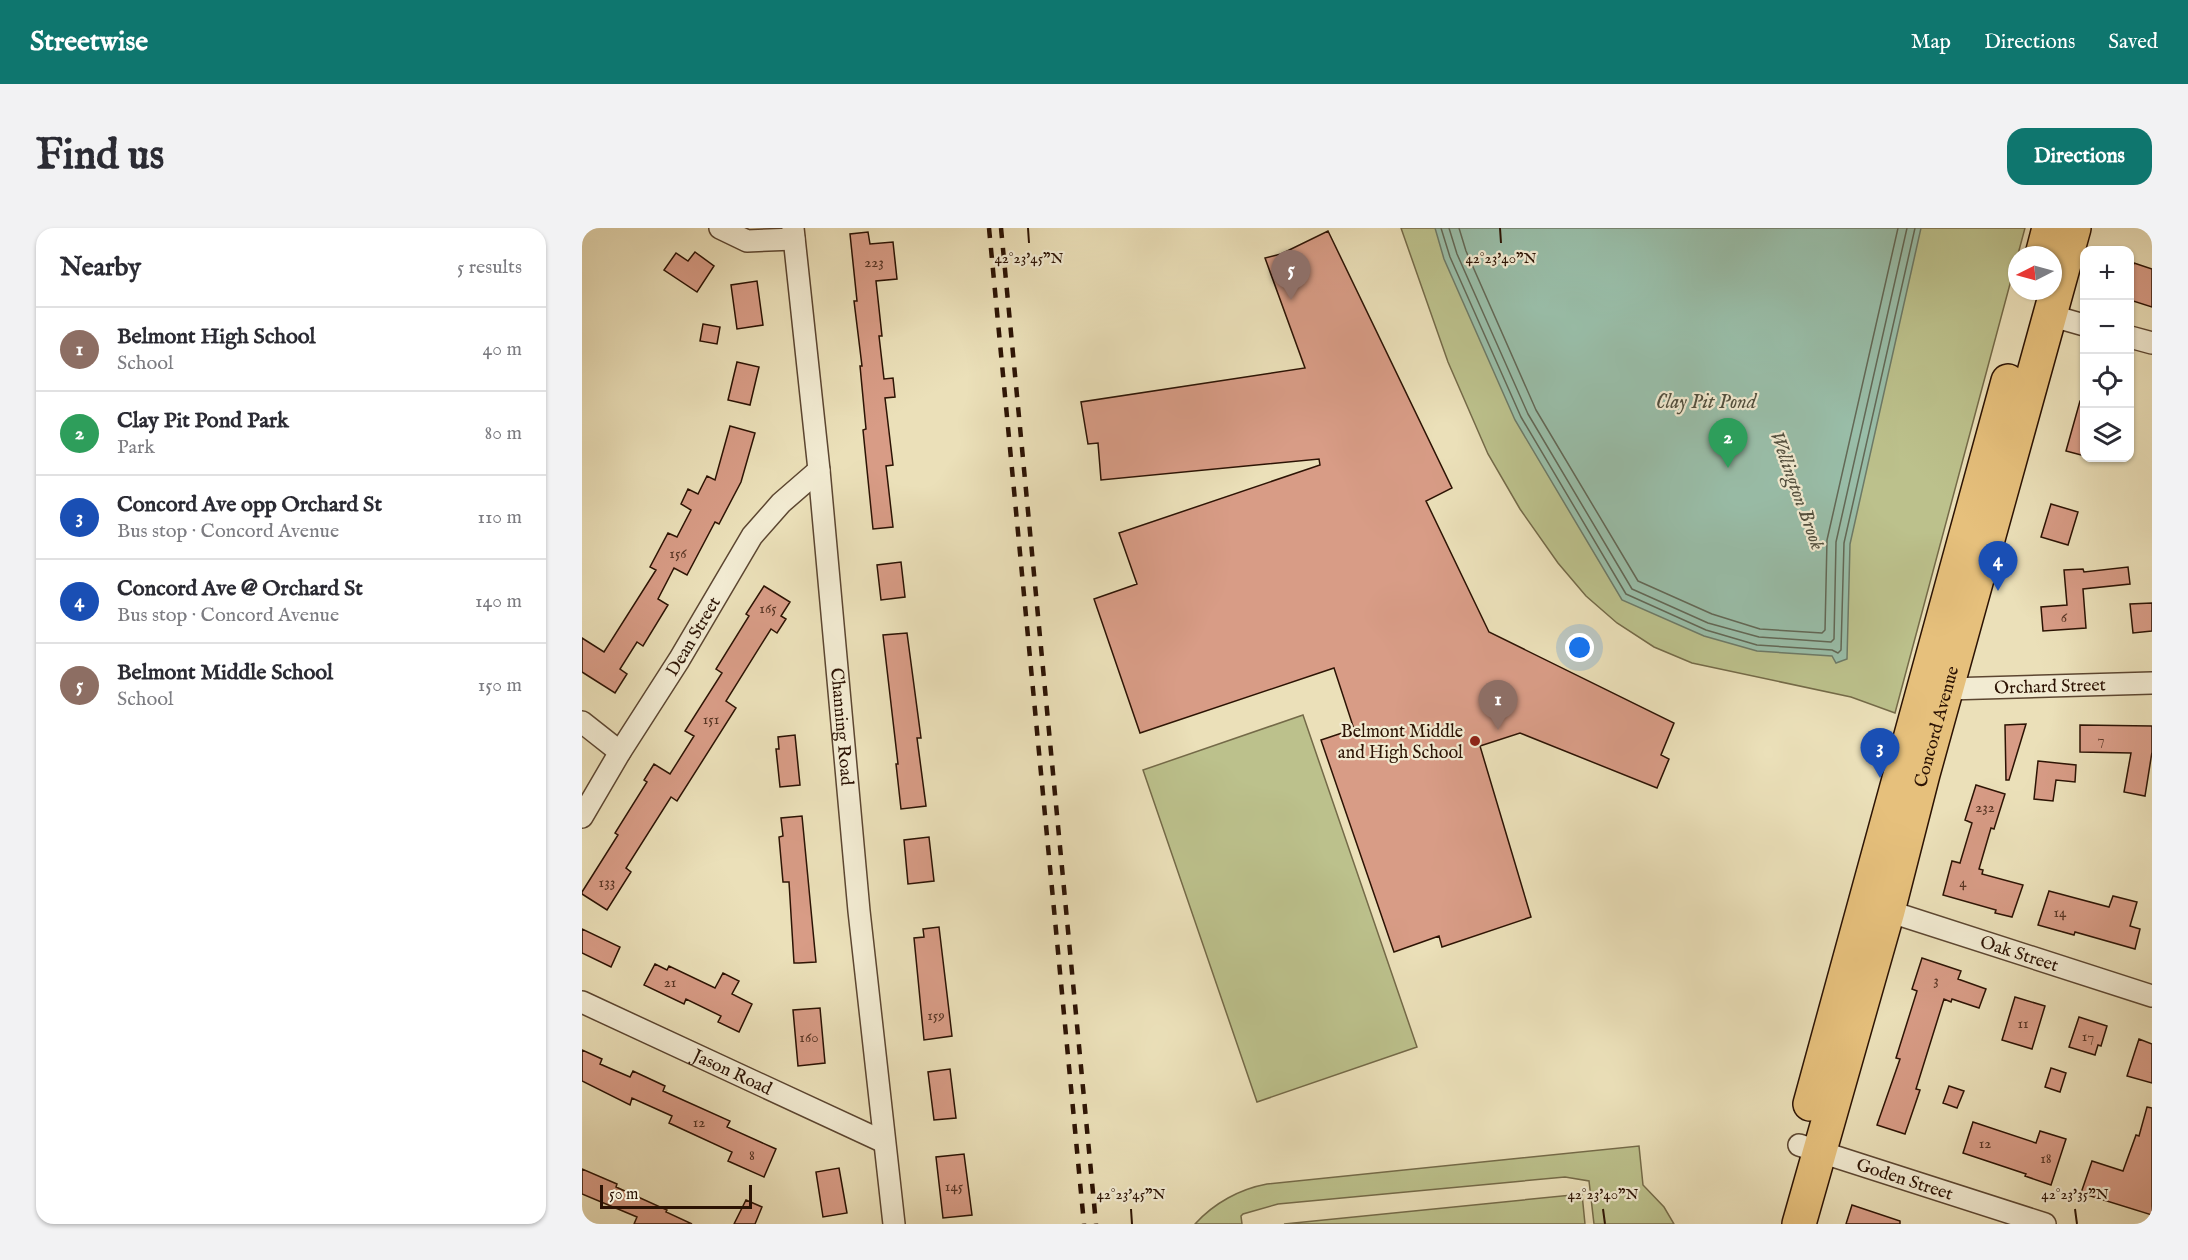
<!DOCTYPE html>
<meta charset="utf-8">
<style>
body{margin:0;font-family:"IM FELL English",serif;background:#f2f2f3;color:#2b2b33}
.controls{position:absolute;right:18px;top:18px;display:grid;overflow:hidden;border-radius:12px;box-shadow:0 2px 4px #0004}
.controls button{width:54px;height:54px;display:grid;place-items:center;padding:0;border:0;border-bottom:2px solid #e1e1e2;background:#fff;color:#2b2b33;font:30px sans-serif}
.compass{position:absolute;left:1426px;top:18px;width:54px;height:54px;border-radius:50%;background:#fff;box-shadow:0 2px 4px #0004;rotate:264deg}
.scale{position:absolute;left:18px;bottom:15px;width:152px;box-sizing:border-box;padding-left:6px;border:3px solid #2c1304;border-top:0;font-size:16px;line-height:21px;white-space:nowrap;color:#2c1304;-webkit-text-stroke:4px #f2ebd2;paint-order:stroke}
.you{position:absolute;left:998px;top:420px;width:21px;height:21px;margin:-15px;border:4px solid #fff;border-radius:50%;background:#1a73e8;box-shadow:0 0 0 9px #1a73e833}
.badge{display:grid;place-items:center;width:39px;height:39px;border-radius:50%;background:#0f766e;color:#fff;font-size:20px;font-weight:700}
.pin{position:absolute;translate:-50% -50px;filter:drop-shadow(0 2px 3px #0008)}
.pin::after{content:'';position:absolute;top:32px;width:21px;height:18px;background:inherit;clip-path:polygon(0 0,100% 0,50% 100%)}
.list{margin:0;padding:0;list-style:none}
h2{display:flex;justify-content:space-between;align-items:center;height:78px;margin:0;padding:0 24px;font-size:26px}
h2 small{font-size:20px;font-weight:400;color:#7c7c81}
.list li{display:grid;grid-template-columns:39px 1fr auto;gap:18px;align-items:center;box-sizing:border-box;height:84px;padding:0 24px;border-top:2px solid #e1e1e2}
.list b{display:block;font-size:22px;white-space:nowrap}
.list p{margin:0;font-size:20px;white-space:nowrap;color:#7c7c81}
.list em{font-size:20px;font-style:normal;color:#7c7c81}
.icon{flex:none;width:33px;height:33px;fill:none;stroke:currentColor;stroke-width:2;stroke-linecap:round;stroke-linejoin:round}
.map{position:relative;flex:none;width:1570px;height:996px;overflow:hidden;border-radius:18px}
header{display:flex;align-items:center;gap:36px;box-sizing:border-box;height:84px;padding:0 30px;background:#0f766e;color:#fff}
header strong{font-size:28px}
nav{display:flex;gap:33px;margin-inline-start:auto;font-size:21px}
.intro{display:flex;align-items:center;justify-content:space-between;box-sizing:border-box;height:144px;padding:0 36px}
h1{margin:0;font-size:42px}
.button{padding:15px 27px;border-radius:18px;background:#0f766e;color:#fff;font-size:21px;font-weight:700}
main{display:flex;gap:36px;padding:0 36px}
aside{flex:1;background:#fff;border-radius:18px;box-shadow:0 2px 4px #0004}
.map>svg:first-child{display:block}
</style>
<header>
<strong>Streetwise</strong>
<nav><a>Map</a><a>Directions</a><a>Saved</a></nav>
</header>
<div class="intro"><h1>Find us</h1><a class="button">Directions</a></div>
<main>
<aside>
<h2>Nearby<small>5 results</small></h2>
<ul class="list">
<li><span class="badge" style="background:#8d6e63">1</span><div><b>Belmont High School</b><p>School</p></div><em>40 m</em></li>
<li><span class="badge" style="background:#2e9e5b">2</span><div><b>Clay Pit Pond Park</b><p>Park</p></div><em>80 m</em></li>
<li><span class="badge" style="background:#1a4fb4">3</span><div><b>Concord Ave opp Orchard St</b><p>Bus stop · Concord Avenue</p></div><em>110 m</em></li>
<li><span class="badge" style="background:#1a4fb4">4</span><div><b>Concord Ave @ Orchard St</b><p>Bus stop · Concord Avenue</p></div><em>140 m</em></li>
<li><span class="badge" style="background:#8d6e63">5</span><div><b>Belmont Middle School</b><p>School</p></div><em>150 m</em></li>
</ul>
</aside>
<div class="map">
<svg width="1570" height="996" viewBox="0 0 1570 996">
<rect width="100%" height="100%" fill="#ebe0b9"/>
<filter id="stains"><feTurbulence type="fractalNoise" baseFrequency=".00333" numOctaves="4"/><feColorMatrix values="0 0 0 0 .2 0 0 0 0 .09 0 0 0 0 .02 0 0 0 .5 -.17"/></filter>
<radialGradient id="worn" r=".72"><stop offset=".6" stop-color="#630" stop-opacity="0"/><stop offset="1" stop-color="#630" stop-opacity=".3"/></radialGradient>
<!-- green -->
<path fill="#bcc18c" stroke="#746a48" stroke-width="1.5" d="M 819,0 L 1443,0 L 1313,485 L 1269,469 L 1110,435 L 1072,419 L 1035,395 L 1004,368 L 976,335 L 938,281 L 906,226 L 866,134 Z
M 721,487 L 835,819 L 675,874 L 561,542 Z
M 1057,918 L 1061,957 L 1082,979 L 1092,996 L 1012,996 L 1007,953 L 983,949 L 696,976 L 661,986 L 659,988 L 660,996 L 613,996 C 632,975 658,961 685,956 Z
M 1000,966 L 1003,996 L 702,996 Z"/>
<!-- water -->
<path fill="#99bea9" stroke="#6d7a67" stroke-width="1.5" d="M 853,0 L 1339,0 L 1268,316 L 1265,431 L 1254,435 L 1250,428 L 1175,423 L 1122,408 L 1040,372 L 933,192 L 862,31 Z"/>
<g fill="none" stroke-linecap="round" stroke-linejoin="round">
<!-- shore -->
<path stroke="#626856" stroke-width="1.5" d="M 859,0 L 868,29 L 939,189 L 1044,366 L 1124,402 L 1175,417 L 1250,422 L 1256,425 L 1259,422 L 1262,315 L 1333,0
M 867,0 L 875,26 L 946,186 L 1050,361 L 1126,395 L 1177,409 L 1249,414 L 1252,411 L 1254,314 L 1325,0
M 877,0 L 884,23 L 954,182 L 1056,353 L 1130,386 L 1178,401 L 1240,405 L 1243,402 L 1245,312 L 1316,0"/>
</g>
<!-- building -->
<path fill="#d89c86" stroke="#2c1304" stroke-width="1.5" d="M 746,3 L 870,260 L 844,273 L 907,404 L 1092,495 L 1079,527 L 1087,531 L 1075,560 L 938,505 L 898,518 L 949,689 L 860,719 L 857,708 L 812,724 L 739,512 L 772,501 L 752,440 L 558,505 L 512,371 L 555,356 L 537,305 L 738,237 L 737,231 L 519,252 L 516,215 L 506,216 L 499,174 L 723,140 L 683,30 L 699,26 Z
M 286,4 L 288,16 L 311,14 L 315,51 L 294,53 L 300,108 L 297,108 L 302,151 L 311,150 L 313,169 L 303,170 L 311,237 L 304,238 L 311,299 L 291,301 L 281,202 L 284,201 L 278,138 L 280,138 L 272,73 L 275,73 L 268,6 Z
M 113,24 L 132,38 L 115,64 L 82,42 L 94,25 L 106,33 Z
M 1552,35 L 1570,41 L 1570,79 L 1548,72 L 1548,48 Z
M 175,53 L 181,97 L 155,101 L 149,57 Z
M 121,96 L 138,99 L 135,116 L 118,113 Z
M 155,134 L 177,139 L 168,177 L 146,172 Z
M 1498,173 L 1503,174 L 1503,228 L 1484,223 Z
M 148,198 L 173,205 L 159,254 L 137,296 L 133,294 L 105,347 L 92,340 L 76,371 L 86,377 L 61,418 L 55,414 L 38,441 L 45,446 L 33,465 L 0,444 L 0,410 L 22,424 L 74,342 L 68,339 L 86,305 L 95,309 L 109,282 L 99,276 L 106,261 L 116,266 L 125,248 L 133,252 Z
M 1469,276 L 1496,284 L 1486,317 L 1459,309 Z
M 319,334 L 323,369 L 299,372 L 295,337 Z
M 1546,339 L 1548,356 L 1501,361 L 1504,400 L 1461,403 L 1459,379 L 1485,377 L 1482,342 L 1501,341 L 1502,344 Z
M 182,358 L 208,374 L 199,388 L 204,391 L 195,405 L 189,401 L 144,473 L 154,480 L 95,573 L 89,569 L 44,640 L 49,644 L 25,682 L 0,666 L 0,664 L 36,607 L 33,605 L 65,554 L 62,552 L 72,536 L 88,546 L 112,508 L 103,503 L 140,445 L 134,441 L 167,388 L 164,386 Z
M 1570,375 L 1570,403 L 1551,405 L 1548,376 Z
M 325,405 L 339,510 L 335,510 L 344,578 L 319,581 L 314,536 L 316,536 L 301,407 Z
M 1444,496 L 1427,552 L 1424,552 L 1423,497 Z
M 1498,497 L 1570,498 L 1570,524 L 1563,568 L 1542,564 L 1549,525 L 1498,524 Z
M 213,507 L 218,557 L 198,559 L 194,521 L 197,521 L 196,509 Z
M 1456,533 L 1494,537 L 1493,554 L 1474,552 L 1471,573 L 1452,571 Z
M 1394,557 L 1423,566 L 1412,601 L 1409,600 L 1397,641 L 1401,642 L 1400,646 L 1441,657 L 1430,689 L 1413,685 L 1414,682 L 1361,667 L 1370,633 L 1378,635 L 1390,595 L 1383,592 Z
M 220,588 L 234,734 L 217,735 L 212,735 L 207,654 L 201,654 L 197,609 L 201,608 L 199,590 Z
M 347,609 L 352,653 L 326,656 L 322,612 Z
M 1467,663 L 1527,679 L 1531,668 L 1555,674 L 1548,698 L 1558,701 L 1553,721 L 1493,704 L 1492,707 L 1456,697 Z
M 357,699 L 370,808 L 342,812 L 332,710 L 342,709 L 341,701 Z
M 0,701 L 38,719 L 29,739 L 0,725 Z
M 1340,730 L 1379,743 L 1376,751 L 1404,761 L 1397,780 L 1370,771 L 1369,774 L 1362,771 L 1334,861 L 1338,862 L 1323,906 L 1295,897 L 1318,831 L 1314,830 L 1335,763 L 1330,761 Z
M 73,736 L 85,742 L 87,738 L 133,760 L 141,745 L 157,753 L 150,766 L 170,776 L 157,804 L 136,794 L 139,788 L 104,771 L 102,776 L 62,757 Z
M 1433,769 L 1463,778 L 1450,821 L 1420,812 Z
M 238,780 L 243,835 L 216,838 L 211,782 Z
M 1497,789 L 1525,798 L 1519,818 L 1516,817 L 1513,827 L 1487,819 Z
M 1557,811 L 1570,816 L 1570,855 L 1545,848 Z
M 0,822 L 20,831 L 18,836 L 48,849 L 51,843 L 83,858 L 81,863 L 148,893 L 145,899 L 194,921 L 182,949 L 146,933 L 150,924 L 87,895 L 90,888 L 50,870 L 48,877 L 0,853 Z
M 1469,840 L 1484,845 L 1478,864 L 1463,859 Z
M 368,841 L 374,890 L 352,892 L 346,844 Z
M 1367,858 L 1382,863 L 1375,880 L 1361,875 Z
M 1565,879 L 1570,880 L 1570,987 L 1499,965 L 1510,933 L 1541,943 L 1554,907 L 1557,908 Z
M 1391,894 L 1454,915 L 1458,903 L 1484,911 L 1469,957 L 1443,948 L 1444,946 L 1381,925 Z
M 382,926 L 390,987 L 361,990 L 354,929 Z
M 257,940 L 265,985 L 241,989 L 234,944 Z
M 0,941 L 35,956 L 34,959 L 85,982 L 84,984 L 110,996 L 52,996 L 55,989 L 0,966 Z
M 164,972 L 180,979 L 173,996 L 152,996 Z
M 1270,977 L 1318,993 L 1318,996 L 1264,996 Z"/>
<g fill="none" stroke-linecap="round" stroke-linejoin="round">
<!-- street casing -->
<g stroke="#5c4631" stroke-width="24">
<g id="street">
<path d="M 138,0 L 165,13 L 212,11"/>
<path id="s1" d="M 211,0 L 237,242 L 277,683 L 312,996"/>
<path d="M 1467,87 L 1502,97"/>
<path d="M 1548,109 L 1570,115"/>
<path id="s2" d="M 1366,461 L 1570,455"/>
<path d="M 0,494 L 38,524"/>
<path id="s3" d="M 0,589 L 38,524 L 97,432 L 170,308 L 199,275 L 237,242"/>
<path id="s4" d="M 1306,683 L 1570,768"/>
<path id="s5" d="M 0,774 L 302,914"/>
<path id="s6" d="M 1217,917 L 1463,996"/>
</g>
</g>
<!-- primary casing -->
<g stroke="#2c1304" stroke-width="36">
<g id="primary">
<path d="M 1460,27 L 1467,0"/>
<path d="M 1228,876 L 1426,153"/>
<path id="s7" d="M 1217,996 L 1306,683 L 1341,546 L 1492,0"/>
</g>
</g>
<!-- street -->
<use href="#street" stroke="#f2ebd2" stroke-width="21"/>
<!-- primary -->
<use href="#primary" stroke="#e6c07c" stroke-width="33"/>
<!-- rail -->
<path stroke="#2c1304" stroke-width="4.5" stroke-dasharray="10 10" stroke-linecap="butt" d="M 407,0 L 502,996
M 419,0 L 514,996"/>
</g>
<!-- ticks -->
<path fill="none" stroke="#2c1304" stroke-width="2" d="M 446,0 L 447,15M 918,0 L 919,15M 549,981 L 550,996M 1021,981 L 1023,996M 1493,981 L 1495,996"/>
<!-- markers -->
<circle fill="#8f2418" stroke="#f2ebd2" stroke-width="2" cx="893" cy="513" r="6"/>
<g text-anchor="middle" stroke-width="4.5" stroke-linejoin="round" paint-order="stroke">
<!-- number labels -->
<g font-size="15" fill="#573524">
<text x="292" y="39">223</text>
<text x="96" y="330">156</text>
<text x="186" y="385">165</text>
<text x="1482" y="394">6</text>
<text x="129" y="496">151</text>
<text x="1519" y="516">7</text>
<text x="1403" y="584">232</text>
<text x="25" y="659">133</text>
<text x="1381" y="659">4</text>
<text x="1478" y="689">14</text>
<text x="1354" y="757">3</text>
<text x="88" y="759">21</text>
<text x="354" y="792">159</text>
<text x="1441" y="800">11</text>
<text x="1506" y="813">17</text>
<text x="227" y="814">160</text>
<text x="117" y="899">12</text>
<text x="1403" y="920">12</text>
<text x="170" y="932">8</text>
<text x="1464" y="935">18</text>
<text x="372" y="963">145</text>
</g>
<!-- street labels -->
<g font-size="18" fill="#2c1304" stroke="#f2ebd2">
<text dy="6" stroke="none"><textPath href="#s3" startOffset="212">Dean Street</textPath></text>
<text dy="6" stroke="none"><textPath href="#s2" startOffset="102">Orchard Street</textPath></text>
<text dy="6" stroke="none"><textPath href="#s1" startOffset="501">Channing Road</textPath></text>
<text dy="6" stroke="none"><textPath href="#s7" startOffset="516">Concord Avenue</textPath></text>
<text dy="6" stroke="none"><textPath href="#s4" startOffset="138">Oak Street</textPath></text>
<text dy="6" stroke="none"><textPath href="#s5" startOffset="166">Jason Road</textPath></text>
<text dy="6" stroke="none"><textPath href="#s6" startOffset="111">Goden Street</textPath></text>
</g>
<!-- poi labels -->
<g font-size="18" fill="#2c1304" stroke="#f2ebd2" text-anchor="end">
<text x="881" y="509">Belmont Middle<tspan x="881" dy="21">and High School</tspan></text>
</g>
<!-- water labels -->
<g font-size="20" font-style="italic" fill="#524f3e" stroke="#f2ebd2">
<text x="1124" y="180">Clay Pit Pond</text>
<text transform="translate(1216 262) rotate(70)" y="7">Wellington Brook</text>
</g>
</g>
<g font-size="15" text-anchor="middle" fill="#2c1304" stroke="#f2ebd2" stroke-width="4.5" stroke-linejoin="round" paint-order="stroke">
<text x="447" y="35">42°23'45"N</text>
<text x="919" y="35">42°23'40"N</text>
<text x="549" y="971">42°23'45"N</text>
<text x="1021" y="971">42°23'40"N</text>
<text x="1493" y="971">42°23'35"N</text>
</g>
<rect width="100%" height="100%" filter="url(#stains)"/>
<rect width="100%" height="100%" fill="url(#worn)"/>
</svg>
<div class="controls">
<button>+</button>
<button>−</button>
<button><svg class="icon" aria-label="locate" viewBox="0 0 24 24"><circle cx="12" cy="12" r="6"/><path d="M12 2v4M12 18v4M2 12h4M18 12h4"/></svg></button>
<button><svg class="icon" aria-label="layers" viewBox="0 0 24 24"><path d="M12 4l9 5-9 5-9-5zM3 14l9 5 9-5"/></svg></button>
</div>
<svg class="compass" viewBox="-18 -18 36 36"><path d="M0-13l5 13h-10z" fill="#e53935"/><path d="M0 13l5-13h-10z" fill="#7c7c81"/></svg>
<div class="scale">50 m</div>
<div class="you"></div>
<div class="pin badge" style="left:916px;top:502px;background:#8d6e63">1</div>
<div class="pin badge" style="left:1146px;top:240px;background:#2e9e5b">2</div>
<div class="pin badge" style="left:1298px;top:550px;background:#1a4fb4">3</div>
<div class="pin badge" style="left:1416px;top:363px;background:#1a4fb4">4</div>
<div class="pin badge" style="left:709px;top:72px;background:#8d6e63">5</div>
</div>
</main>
